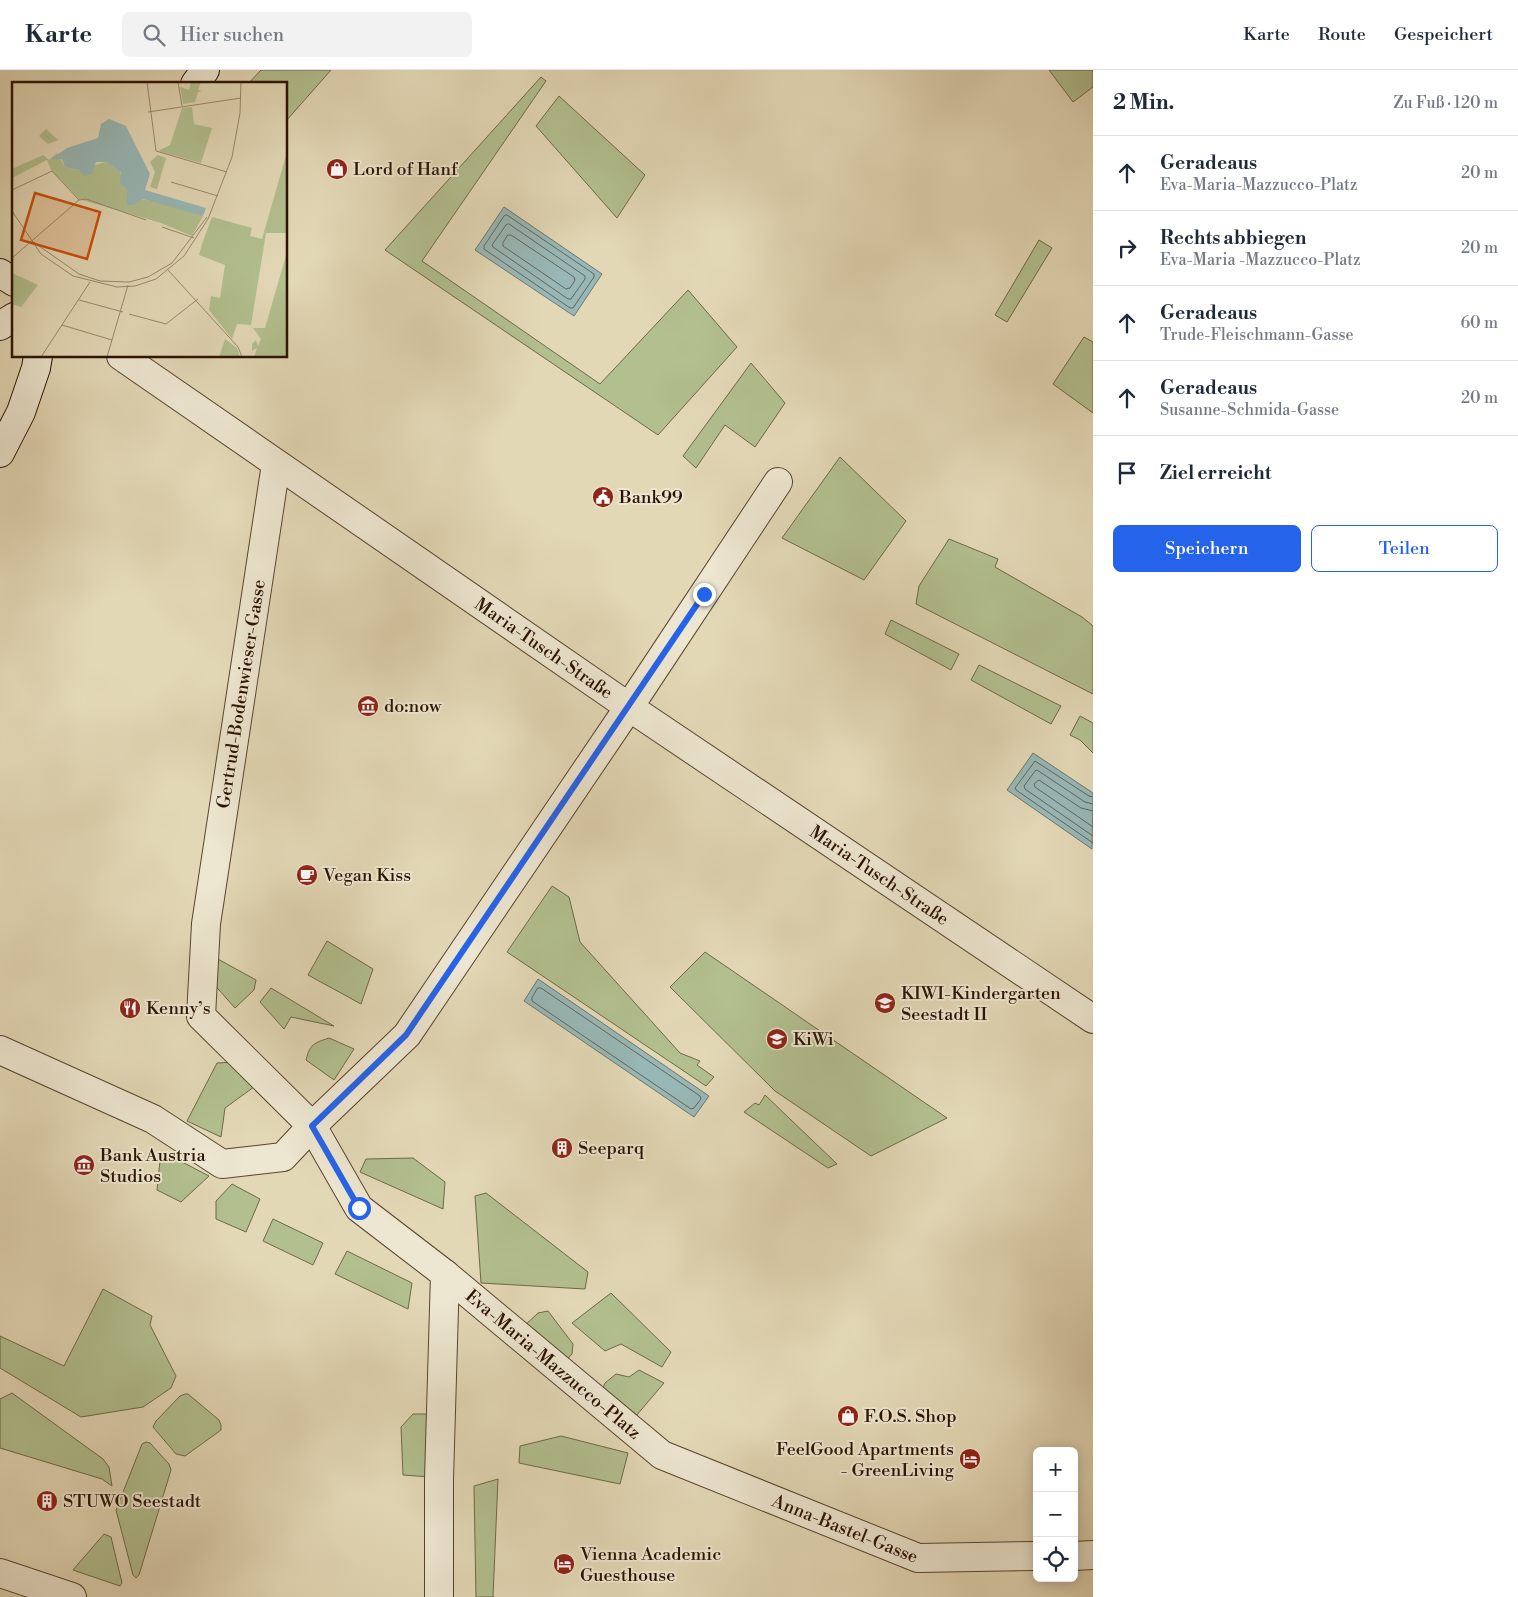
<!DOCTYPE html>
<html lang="de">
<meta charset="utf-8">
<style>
body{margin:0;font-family:"Libre Bodoni",serif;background:#f2f2f3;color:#1f2937}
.controls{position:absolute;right:15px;bottom:15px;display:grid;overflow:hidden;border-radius:8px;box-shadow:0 2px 12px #0003}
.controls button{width:45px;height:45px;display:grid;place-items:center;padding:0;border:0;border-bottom:1px solid #e0e1e3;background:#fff;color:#1f2937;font:25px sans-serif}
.stop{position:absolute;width:15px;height:15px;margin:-11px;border:4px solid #2563eb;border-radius:50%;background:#fff}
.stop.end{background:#2563eb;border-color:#fff;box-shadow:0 1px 5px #0008}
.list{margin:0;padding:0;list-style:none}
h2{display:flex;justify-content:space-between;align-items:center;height:65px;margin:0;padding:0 20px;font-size:21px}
h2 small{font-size:16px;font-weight:400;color:#747a83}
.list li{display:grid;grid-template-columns:32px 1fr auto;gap:15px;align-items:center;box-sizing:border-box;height:75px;padding:0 20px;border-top:1px solid #e0e1e3}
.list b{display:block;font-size:19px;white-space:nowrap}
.list p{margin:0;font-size:16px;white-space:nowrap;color:#747a83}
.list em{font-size:16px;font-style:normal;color:#747a83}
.actions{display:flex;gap:10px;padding:15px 20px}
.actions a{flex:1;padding:11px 0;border:1px solid #2563eb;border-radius:8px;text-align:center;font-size:18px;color:#2563eb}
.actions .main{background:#2563eb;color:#fff}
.icon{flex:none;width:28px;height:28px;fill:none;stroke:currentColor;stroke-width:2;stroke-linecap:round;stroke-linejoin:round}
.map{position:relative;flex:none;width:1093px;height:1527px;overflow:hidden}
header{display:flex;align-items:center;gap:30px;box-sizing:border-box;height:70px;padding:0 25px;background:#fff;border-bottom:1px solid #e0e1e3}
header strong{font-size:24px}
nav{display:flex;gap:28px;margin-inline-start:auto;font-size:18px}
.search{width:350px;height:45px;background:#f2f2f3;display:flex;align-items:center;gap:12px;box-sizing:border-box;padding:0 18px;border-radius:8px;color:#747a83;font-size:19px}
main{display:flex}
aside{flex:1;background:#fff}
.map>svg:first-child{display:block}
</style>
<header>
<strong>Karte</strong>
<div class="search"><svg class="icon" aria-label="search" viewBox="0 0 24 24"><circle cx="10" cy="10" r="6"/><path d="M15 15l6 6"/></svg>Hier suchen</div>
<nav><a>Karte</a><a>Route</a><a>Gespeichert</a></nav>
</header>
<main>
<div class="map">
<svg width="1093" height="1527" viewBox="0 0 1093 1527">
<rect width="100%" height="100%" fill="#e3d8b6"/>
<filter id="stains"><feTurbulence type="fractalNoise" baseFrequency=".004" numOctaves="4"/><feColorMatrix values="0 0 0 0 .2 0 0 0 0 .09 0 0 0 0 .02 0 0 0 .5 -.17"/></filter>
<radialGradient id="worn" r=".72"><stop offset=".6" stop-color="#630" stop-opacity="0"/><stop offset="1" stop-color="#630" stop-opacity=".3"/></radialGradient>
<!-- green -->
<path fill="#b2bf8f" stroke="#6e6848" d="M 261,0 L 331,0 L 286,51 L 286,14 L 248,14 Z
M 1049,0 L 1093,0 L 1093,17 L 1073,32 Z
M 541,7 L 546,11 L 422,191 L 600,314 L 688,220 L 737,277 L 658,365 L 385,180 Z
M 559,26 L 645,105 L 617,148 L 536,56 Z
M 1039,170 L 1052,178 L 1007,252 L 995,245 Z
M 1084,267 L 1093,272 L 1093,343 L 1053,314 Z
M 751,293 L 785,333 L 755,377 L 725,355 L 696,398 L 683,386 Z
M 840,387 L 906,451 L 864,510 L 782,468 Z
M 949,469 L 998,489 L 995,497 L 1082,547 L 1093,556 L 1093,624 L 916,534 L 919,516 Z
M 891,550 L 959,584 L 951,600 L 885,564 Z
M 979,595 L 1061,636 L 1051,654 L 971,610 Z
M 1080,646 L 1093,653 L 1093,683 L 1080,670 L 1070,665 Z
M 552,816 L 569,827 L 580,872 L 680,983 L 700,991 L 697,995 L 714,1007 L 706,1016 L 507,882 Z
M 327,871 L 373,899 L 361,934 L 308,905 Z
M 705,882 L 947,1048 L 871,1086 L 775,1021 L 670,917 Z
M 216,888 L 256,910 L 254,920 L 235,938 L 211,911 Z
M 271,918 L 334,956 L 291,947 L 284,959 L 260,932 Z
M 329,968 L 354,979 L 334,1010 L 306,990 C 310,974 314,973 329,968 Z
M 236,992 L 258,1014 L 225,1038 L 221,1067 L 187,1051 L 217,993 Z
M 765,1025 L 837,1094 L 828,1098 L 744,1042 L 755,1033 L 759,1035 Z
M 161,1081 L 209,1106 L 181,1132 L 157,1120 Z
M 413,1088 L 445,1112 L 443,1139 L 360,1102 L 366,1089 Z
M 232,1114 L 260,1129 L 246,1162 L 216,1149 L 216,1131 Z
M 486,1123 L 588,1202 L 585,1219 L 481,1213 L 475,1126 Z
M 273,1149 L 323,1173 L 313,1195 L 263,1171 Z
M 347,1181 L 412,1213 L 408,1239 L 335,1204 Z
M 103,1219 L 152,1246 L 150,1255 L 176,1306 L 171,1318 L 143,1337 L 81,1347 L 0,1298 L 0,1266 L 64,1296 Z
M 611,1223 L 671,1282 L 662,1297 L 621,1274 L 605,1281 L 572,1253 Z
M 548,1241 L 573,1274 L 572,1284 L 559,1298 L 522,1258 L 538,1243 Z
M 639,1300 L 664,1313 L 636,1346 L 597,1332 L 605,1313 L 616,1304 L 629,1307 Z
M 12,1323 L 103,1389 L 109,1397 L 112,1416 L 102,1409 L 0,1378 L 0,1329 Z
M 185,1324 L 188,1324 L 219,1350 L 221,1355 L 221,1360 L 185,1386 L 176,1384 L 153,1357 L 156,1351 L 180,1326 Z
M 413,1344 L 435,1344 L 431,1407 L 403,1405 L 401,1357 Z
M 561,1366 L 628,1383 L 620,1414 L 519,1393 L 520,1376 Z
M 146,1372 L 150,1373 L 169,1394 L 171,1400 L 139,1505 L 136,1508 L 133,1505 L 116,1440 L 142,1374 Z
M 498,1409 L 493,1527 L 476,1527 L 474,1416 Z
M 104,1464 L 111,1467 L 122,1513 L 120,1516 L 73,1500 Z"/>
<!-- water -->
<path fill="#98b8b7" stroke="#6c766e" d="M 504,137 L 602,204 L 574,246 L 475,180 Z
M 1033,683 L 1093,723 L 1092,779 L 1007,720 Z
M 538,909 L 709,1026 L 694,1047 L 524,931 Z"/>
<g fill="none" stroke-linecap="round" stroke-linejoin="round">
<!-- shore -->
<path stroke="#62655c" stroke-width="1" d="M 507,145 L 594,204 L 594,207 L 573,238 L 570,238 L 484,179 L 484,176 L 504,146 Z
M 509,154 L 585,206 L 585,209 L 571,229 L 568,229 L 493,177 L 492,175 L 506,155 Z
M 508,165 L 511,165 L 574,207 L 575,210 L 570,218 L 566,219 L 503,176 L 503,173 Z
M 1093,727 L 1089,726 L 1035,691 L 1015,718 L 1016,720 L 1093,773
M 1093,734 L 1085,732 L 1037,700 L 1035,701 L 1024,716 L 1025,719 L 1093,766
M 1093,741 L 1081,738 L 1039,710 L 1034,714 L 1035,717 L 1093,757
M 538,918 L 541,918 L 700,1026 L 701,1029 L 694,1038 L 691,1039 L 532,931 L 532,928 Z"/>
<!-- street casing -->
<g stroke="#59442e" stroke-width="30">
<g id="street">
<path id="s1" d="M 121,286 L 629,637 L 1093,949"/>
<path d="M 276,394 L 206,854 L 201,946 L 312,1056 L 359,1138 L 445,1204 L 439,1409 L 439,1527"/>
<path d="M 0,980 L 153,1049 L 222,1094 L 283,1087 L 312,1056 L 407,965 L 629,637 L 778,412"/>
<path id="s2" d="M 445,1204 L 662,1385 L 918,1488 L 1037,1486"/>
<path d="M 1074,1486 L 1093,1485"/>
<path d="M 0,1503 L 72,1527"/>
</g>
</g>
<!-- secondary casing -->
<g stroke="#2b1201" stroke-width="30">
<path id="secondary" d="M 195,14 L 205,0
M 0,203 L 14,212
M 0,256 L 14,247
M 0,383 L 21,342 L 36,298 L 38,286"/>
</g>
<!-- street -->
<use href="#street" stroke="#ede6d0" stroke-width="28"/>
<!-- secondary -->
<use href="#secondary" stroke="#ede6d0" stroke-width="28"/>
</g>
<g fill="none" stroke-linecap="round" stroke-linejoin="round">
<!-- route -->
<path stroke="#2563eb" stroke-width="6" d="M 359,1138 L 312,1056 L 406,965 L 704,524"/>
</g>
<!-- icons -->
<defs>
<g id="shop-disc" transform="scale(1.125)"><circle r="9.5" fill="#8f2418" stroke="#ede6d0"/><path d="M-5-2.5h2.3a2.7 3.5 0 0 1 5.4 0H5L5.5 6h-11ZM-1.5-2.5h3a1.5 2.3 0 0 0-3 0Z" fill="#fff"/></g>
<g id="civic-disc" transform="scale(1.125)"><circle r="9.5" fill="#8f2418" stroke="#ede6d0"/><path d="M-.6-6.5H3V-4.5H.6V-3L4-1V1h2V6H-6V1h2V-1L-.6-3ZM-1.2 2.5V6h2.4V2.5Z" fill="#fff"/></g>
<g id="museum-disc" transform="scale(1.125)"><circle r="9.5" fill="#8f2418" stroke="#ede6d0"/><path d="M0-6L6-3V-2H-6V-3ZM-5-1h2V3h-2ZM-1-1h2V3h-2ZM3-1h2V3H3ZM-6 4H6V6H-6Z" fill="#fff"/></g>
<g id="cafe-disc" transform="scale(1.125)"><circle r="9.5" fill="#8f2418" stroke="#ede6d0"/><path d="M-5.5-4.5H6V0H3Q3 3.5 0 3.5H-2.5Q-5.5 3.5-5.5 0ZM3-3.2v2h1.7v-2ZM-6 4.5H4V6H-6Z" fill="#fff"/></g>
<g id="school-disc" transform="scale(1.125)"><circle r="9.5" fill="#8f2418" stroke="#ede6d0"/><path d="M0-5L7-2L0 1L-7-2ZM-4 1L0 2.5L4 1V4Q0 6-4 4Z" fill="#fff"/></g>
<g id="restaurant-disc" transform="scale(1.125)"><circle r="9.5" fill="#8f2418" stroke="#ede6d0"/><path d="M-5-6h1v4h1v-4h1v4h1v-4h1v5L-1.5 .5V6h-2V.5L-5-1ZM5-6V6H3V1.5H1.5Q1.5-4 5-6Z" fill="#fff"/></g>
<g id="building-disc" transform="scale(1.125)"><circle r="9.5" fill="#8f2418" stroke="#ede6d0"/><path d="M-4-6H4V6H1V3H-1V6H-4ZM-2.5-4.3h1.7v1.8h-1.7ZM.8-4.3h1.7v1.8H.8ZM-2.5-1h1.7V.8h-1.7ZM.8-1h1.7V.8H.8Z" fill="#fff"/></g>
<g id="hotel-disc" transform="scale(1.125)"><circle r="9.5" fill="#8f2418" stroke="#ede6d0"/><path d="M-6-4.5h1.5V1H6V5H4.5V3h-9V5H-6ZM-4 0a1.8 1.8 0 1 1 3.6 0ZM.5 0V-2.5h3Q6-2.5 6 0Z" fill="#fff"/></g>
</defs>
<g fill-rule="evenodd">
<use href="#shop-disc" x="337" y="99"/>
<use href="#civic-disc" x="603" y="427"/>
<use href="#museum-disc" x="368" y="636"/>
<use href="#cafe-disc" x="307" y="805"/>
<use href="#school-disc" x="885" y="933"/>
<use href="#restaurant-disc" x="130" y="938"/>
<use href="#school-disc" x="777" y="969"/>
<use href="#building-disc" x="562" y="1078"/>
<use href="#museum-disc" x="84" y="1095"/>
<use href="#shop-disc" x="848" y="1346"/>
<use href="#hotel-disc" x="970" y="1389"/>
<use href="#building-disc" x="47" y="1431"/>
<use href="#hotel-disc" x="564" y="1494"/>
</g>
<g text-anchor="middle" stroke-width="4" stroke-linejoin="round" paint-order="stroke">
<!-- poi labels -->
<g font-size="18" fill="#2b1201" stroke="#ede6d0" text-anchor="start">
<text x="353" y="105">Lord of Hanf</text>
<text x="619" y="433">Bank99</text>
<text x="384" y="642">do:now</text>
<text x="323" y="811">Vegan Kiss</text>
<text x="901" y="929">KIWI-Kindergarten<tspan x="901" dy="21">Seestadt II</tspan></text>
<text x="146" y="944">Kenny’s</text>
<text x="793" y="975">KiWi</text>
<text x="578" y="1084">Seeparq</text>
<text x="100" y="1091">Bank Austria<tspan x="100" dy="21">Studios</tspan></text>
<text x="864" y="1352">F.O.S. Shop</text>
<text x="954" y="1385" text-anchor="end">FeelGood Apartments<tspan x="954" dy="21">- GreenLiving</tspan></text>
<text x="63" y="1437">STUWO Seestadt</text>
<text x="580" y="1490">Vienna Academic<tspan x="580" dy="21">Guesthouse</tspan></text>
</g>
<!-- street labels -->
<g font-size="18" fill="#2b1201" stroke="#ede6d0">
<text dy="6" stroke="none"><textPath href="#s1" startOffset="514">Maria-Tusch-Straße</textPath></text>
<text transform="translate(241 624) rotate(-81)" y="6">Gertrud-Bodenwieser-Gasse</text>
<text dy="6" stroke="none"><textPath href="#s1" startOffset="919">Maria-Tusch-Straße</textPath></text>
<text dy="6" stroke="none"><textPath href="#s2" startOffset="141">Eva-Maria-Mazzucco-Platz</textPath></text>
<text dy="6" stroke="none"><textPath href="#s2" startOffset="480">Anna-Bastel-Gasse</textPath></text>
</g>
</g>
<!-- overview -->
<g transform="translate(12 12)">
<rect width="275" height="275" fill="#e3d8b6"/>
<path d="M 179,0 L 189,0 L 186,8 L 190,9 L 186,10 L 183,20 L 171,22 L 168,5 L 177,8 ZM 180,25 L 182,42 L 200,46 L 189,81 L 146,69 L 158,63 L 170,26 ZM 34,47 L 46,58 L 36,62 L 27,54 ZM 275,70 L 275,151 L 254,151 L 239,243 L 225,242 L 220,257 L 197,228 L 199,214 L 208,216 L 213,183 L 187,173 L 190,162 L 200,135 L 240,146 L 238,154 L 250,157 ZM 45,71 L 53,85 L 66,88 L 94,80 L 108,89 L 113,106 L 129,117 L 161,123 L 191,134 L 180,154 L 149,141 L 67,117 L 39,88 L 35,78 L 0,96 L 0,87 L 31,73 L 37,78 ZM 146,73 L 154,76 L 145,107 L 138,105 L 143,90 L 138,80 ZM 275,170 L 275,275 L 242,275 L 245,266 L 240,269 L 240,262 L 244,258 L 246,264 L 249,257 L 241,246 L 253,246 ZM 0,191 L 26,203 L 9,225 L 0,222 ZM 213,257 L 225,266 L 228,275 L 207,275 Z" fill="#b2bf8f"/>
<path d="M 97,37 L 114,44 L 138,92 L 133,108 L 194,126 L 191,134 L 131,117 L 121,123 L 115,123 L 115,108 L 108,101 L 109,90 L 94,80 L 84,80 L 80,92 L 73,94 L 67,88 L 53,85 L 50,77 L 39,77 L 55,66 L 86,56 L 89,42 Z" fill="#98b8b7"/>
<path fill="none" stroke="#99896e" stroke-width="1" d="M 135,0 L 144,69 L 215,90M 166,0 L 170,24M 136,30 L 229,16M 159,100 L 206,114M 0,108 L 40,89 L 67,118M 67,118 L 74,117 L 134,138M 0,129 L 29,172 L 61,194 L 105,205 L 123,204 L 144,197 L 172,174 L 196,137 L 220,75 L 228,31 L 229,0M 150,145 L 182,156M 20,159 L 67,192 L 88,199 L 117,200 L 136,195 L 160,181 L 195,135M 0,176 L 67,118M 156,188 L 226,265 L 230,275M 67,218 L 111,230M 117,232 L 154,242 L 186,217M 50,243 L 100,258M 29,275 L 78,200M 95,275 L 116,203"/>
<path fill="#cc4e0a" fill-opacity="0.15" stroke="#cc4e0a" stroke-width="2.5" d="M 23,111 L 88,130 L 75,177 L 9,158 Z"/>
<rect width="275" height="275" fill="none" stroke="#2b1201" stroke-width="2.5"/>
</g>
<rect width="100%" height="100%" filter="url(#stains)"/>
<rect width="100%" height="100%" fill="url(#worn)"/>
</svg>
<div class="controls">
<button>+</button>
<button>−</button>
<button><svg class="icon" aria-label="locate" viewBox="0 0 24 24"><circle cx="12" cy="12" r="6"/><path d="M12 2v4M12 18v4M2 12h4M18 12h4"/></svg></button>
</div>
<div class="stop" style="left:359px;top:1138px"></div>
<div class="stop end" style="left:704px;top:524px"></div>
</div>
<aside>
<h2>2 Min.<small>Zu Fuß · 120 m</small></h2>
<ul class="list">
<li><svg class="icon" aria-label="ahead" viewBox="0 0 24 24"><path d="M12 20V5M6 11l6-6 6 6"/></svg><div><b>Geradeaus</b><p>Eva-Maria-Mazzucco-Platz</p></div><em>20 m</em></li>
<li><svg class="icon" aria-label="right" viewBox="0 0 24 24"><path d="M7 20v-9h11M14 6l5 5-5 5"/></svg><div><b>Rechts abbiegen</b><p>Eva-Maria -Mazzucco-Platz</p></div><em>20 m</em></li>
<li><svg class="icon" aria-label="ahead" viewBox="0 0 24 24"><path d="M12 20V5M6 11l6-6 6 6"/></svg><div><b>Geradeaus</b><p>Trude-Fleischmann-Gasse</p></div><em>60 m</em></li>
<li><svg class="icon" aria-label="ahead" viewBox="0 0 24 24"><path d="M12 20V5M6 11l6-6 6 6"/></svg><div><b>Geradeaus</b><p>Susanne-Schmida-Gasse</p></div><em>20 m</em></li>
<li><svg class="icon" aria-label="arrive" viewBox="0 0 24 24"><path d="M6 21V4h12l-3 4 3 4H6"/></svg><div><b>Ziel erreicht</b></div></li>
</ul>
<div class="actions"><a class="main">Speichern</a><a>Teilen</a></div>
</aside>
</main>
